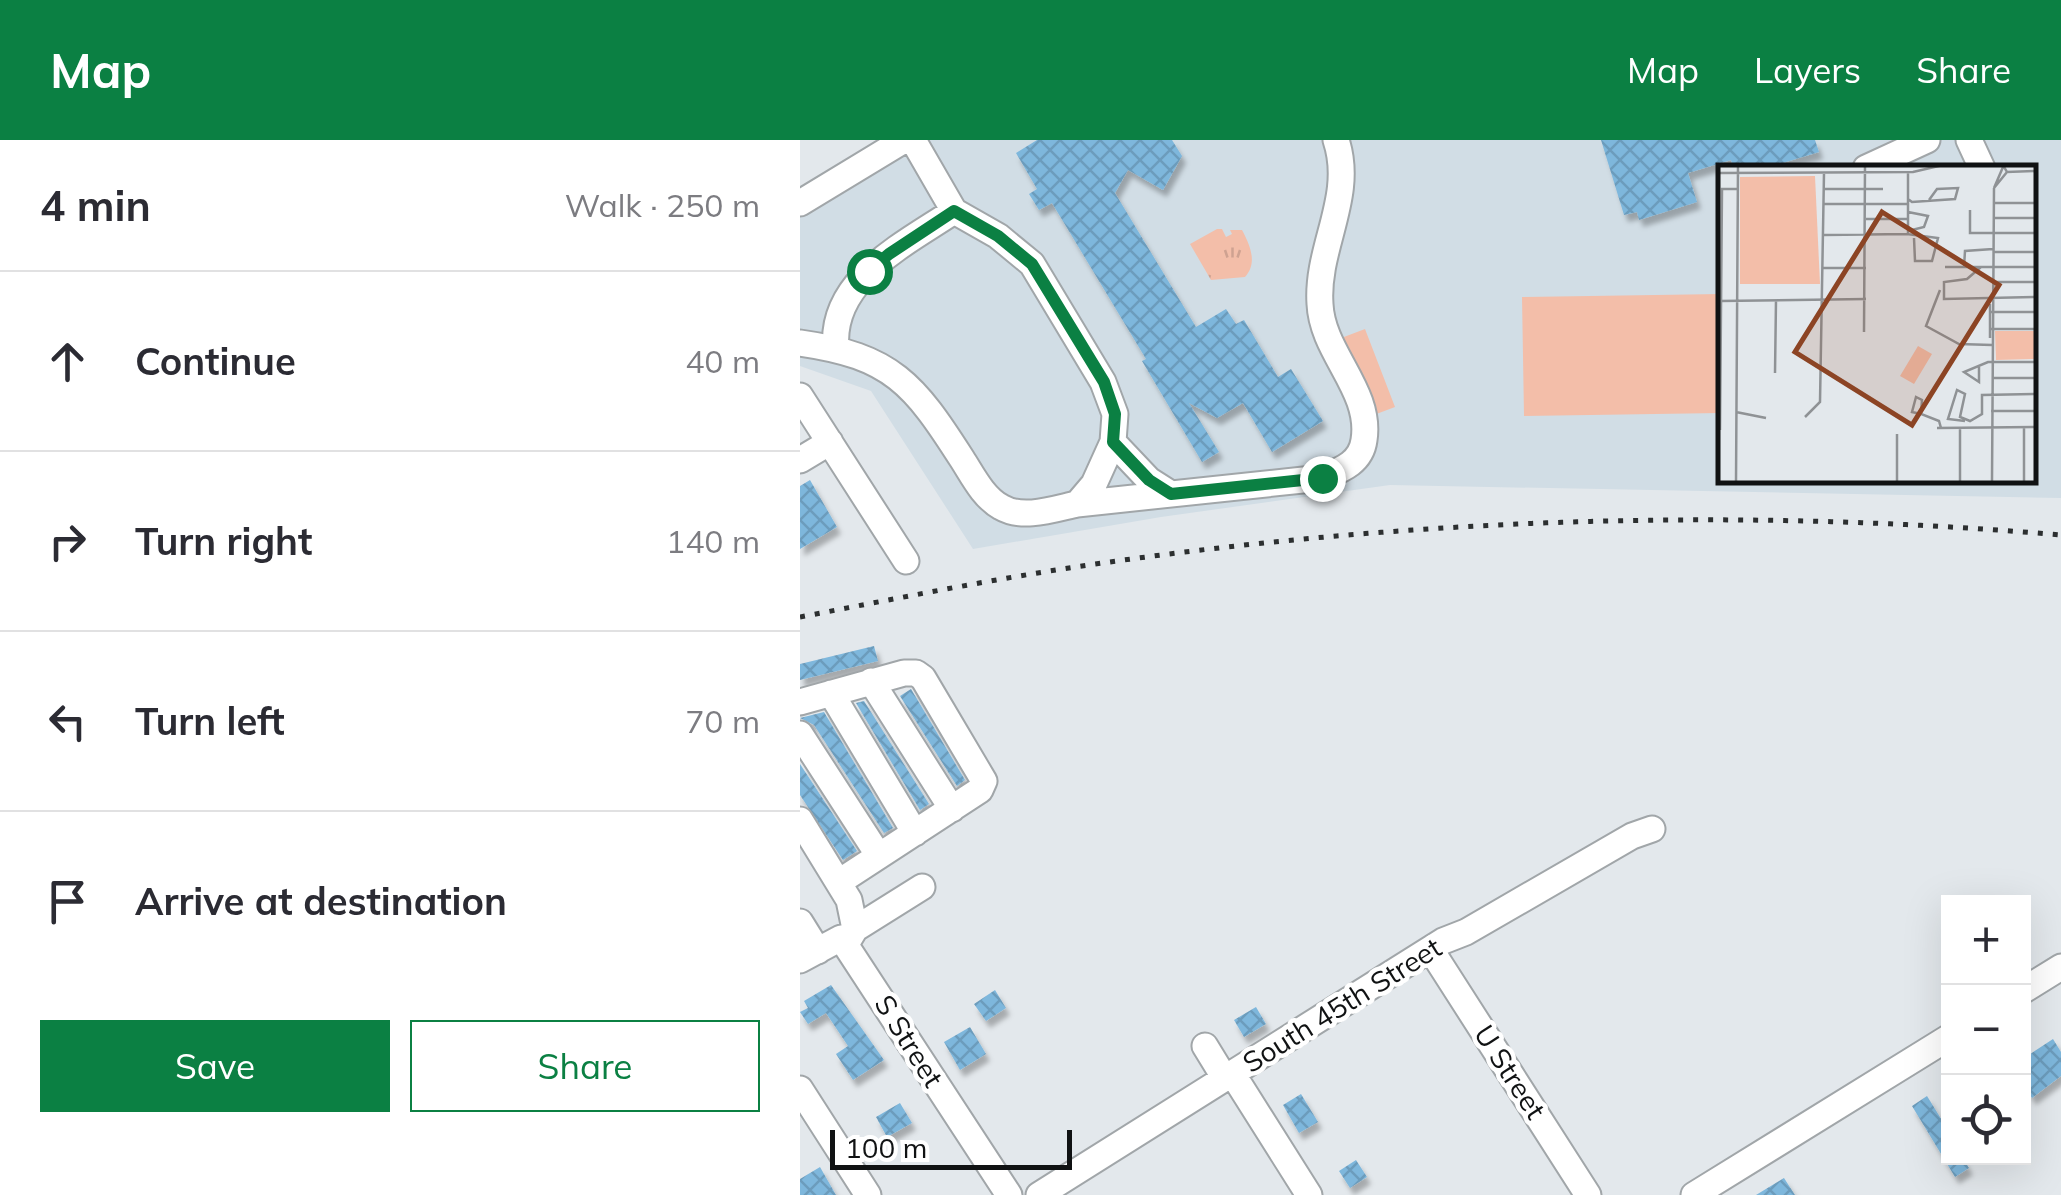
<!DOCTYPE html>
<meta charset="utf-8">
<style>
body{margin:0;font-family:Mulish,sans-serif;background:#f2f2f3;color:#2b2b33}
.controls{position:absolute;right:30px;bottom:30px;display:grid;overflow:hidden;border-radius:0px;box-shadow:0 10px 40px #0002}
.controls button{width:90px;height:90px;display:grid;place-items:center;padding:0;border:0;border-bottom:2px solid #e1e1e2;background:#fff;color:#2b2b33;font:50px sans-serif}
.scale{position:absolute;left:30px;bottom:25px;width:242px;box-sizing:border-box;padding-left:10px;border:5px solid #101213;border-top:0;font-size:28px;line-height:35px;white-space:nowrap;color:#101213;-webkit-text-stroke:8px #fff;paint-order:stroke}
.stop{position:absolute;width:30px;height:30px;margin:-22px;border:8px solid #0b8043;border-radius:50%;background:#fff}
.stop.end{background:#0b8043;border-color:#fff;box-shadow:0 2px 10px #0008}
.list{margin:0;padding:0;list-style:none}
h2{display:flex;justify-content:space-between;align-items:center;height:130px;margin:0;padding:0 40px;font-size:42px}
h2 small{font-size:32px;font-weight:400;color:#7c7c81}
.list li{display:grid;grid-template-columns:65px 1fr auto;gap:30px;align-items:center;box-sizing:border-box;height:180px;padding:0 40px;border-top:2px solid #e1e1e2}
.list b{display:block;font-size:38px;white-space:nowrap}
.list em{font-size:32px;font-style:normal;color:#7c7c81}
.actions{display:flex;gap:20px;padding:30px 40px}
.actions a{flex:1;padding:22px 0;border:2px solid #0b8043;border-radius:0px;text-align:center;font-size:35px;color:#0b8043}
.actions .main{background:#0b8043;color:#fff}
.icon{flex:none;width:55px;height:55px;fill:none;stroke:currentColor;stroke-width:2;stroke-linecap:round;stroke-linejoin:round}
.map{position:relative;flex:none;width:1261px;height:1055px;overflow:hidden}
header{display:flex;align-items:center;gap:60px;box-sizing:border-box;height:140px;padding:0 50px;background:#0b8043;color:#fff}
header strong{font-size:48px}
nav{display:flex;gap:55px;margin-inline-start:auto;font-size:35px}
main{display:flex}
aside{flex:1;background:#fff}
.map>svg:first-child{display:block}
</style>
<header>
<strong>Map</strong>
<nav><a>Map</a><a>Layers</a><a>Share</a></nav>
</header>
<main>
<aside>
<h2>4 min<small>Walk · 250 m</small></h2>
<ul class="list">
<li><svg class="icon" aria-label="ahead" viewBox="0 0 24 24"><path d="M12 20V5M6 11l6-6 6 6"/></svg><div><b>Continue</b></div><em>40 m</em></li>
<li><svg class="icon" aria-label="right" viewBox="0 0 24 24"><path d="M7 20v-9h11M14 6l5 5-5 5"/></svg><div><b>Turn right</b></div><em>140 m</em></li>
<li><svg class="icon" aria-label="left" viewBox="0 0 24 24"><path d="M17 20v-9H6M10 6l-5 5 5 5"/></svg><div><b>Turn left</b></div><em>70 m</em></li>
<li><svg class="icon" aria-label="arrive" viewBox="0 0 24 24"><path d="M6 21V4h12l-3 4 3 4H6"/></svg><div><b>Arrive at destination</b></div></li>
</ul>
<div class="actions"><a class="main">Save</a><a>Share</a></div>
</aside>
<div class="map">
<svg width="1261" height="1055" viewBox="0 0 1261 1055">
<defs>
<pattern id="grass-tufts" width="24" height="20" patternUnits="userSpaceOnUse" patternTransform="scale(2.5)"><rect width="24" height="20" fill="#f3bea9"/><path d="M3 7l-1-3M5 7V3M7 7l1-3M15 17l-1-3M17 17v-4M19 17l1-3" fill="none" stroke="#cfa291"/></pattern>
<pattern id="building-cross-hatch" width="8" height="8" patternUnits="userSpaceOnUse" patternTransform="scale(2.5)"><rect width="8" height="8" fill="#7eb7dc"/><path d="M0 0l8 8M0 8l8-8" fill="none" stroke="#6c9cbc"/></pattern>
<filter id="shadow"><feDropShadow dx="4" dy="7" stdDeviation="2.5" flood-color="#0004"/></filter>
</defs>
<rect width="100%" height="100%" fill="#e3e8ec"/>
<!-- built -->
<path fill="#d1dde5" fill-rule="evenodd" d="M 119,0 L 1261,0 L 1261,358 L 590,345 L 361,377 L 173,409 L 71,251 L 0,226 L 0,74 ZM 921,28 L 1234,28 L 1234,340 L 921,340 Z"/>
<!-- grass -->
<path fill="url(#grass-tufts)" d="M 417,89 L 422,89 L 426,97 L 432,94 L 430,90 L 442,90 C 450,105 458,123 445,137 L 411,140 L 390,104 Z"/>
<!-- garden -->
<path fill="#f3bea9" d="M 921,154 L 921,273 L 724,276 L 722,157 Z
M 565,189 L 595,267 L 571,276 L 536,200 Z"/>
<!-- building -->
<path fill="url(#building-cross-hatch)" filter="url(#shadow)" d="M 237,0 L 372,0 L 382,16 L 363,50 L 328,30 L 315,53 L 396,187 L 426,169 L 436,184 L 444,180 L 478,237 L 491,229 L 523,281 L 472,312 L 443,263 L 417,278 L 389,263 L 419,312 L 402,322 L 342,221 L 346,219 L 252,63 L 239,70 L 229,54 L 237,49 L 216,13 Z
M 801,0 L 1015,0 L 1019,12 L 966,28 L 934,28 L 931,20 L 888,33 L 897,62 L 839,80 L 837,72 L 824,75 Z
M 10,340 L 37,387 L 0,409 L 0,346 Z
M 74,506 L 78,521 L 0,540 L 0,524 Z
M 111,549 L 165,640 L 157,646 L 100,556 Z
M 64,561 L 129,664 L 120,670 L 56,563 Z
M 24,572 L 93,688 L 84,693 L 14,585 L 0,578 Z
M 0,624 L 57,711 L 43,720 L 0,655 Z
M 31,845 L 84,920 L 53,940 L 36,914 L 48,906 L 26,873 L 8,884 L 0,872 L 8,868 L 4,861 Z
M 195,850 L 206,868 L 186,881 L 174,864 Z
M 456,867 L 466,884 L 444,897 L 434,880 Z
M 170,887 L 186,914 L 160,930 L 144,902 Z
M 1253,899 L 1261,912 L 1261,936 L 1232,958 L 1224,945 L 1224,918 Z
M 501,954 L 518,982 L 499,993 L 483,965 Z
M 1127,956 L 1148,990 L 1148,1018 L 1163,1018 L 1169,1028 L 1155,1037 L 1112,966 Z
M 100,963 L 112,983 L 87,997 L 76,977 Z
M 556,1020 L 567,1037 L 550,1048 L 539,1031 Z
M 20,1027 L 36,1055 L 0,1055 L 0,1039 Z
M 984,1038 L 995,1055 L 956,1055 Z"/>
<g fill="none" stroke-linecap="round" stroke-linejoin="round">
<!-- minor casing -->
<g stroke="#a1a6a9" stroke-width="29">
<path id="minor" d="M 1169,0 L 1182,28
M 1066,28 L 1127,0
M 0,63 L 104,0
M 0,203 C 92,216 114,244 162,319 C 173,336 183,357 201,367 C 223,380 254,369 277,364 L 294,344 L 313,302 L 315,274 L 303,242 L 232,124 L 198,96 L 154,71 L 113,0
M 36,209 C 29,140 105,104 154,71
M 0,256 L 106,421
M 313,302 L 349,340 L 371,354
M 0,320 L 30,302
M 277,364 L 522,338 C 541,330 561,323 564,300 C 572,250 522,213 520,164 C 516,107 555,57 536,0
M 71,541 L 152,669
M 31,553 L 115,693
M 0,562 L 104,533 L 116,533 L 123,538 L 184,641 L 180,650 L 39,742
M 0,594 L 79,716
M 0,680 L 49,760 L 55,789 L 46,804
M 0,782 L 18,811
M 55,789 L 122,747
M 631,810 L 788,1055
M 0,820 L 41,798 L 209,1055
M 1224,850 L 1261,827
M 405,906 L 424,937
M 432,933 L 509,1055
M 0,949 L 68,1055
M 239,1055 L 643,801 L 666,792 L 832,696 L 852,689
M 894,1055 L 1148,898"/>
</g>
<!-- minor -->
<use href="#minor" stroke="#fff" stroke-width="25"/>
<!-- rail -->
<path stroke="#2c2f30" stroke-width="5" stroke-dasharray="5 10" stroke-linecap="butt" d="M 0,477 C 94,459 188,440 282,426 C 605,378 936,367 1261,395"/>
</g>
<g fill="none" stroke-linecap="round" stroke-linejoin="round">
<!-- route -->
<path stroke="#0b8043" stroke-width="12" d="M 69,131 L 89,114 L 154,71 L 198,96 L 232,124 L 304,242 L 315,274 L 313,302 L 349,340 L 371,354 L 522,338"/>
</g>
<g text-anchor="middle" stroke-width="9" stroke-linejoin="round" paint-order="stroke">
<!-- street labels -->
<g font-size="28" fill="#101213" stroke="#fff">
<text transform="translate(542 865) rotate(-32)" y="10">South 45th Street</text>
<text transform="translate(109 901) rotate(58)" y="10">S Street</text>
<text transform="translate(710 932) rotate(57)" y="10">U Street</text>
</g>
</g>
<!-- overview -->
<g transform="translate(918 25)">
<rect width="318" height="318" fill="#e3e8ec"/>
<path d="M 277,166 L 317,166 L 317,194 L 278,195 Z" fill="#f3bea9"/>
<path d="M 97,11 L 102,119 L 22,119 L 22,12 Z" fill="#f3bea9"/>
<path d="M 200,181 L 214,189 L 196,219 L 182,211 Z" fill="#f3bea9"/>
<path fill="none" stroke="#8f9295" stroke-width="2.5" d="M 285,0 L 289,7 L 318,6M 285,2 L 276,23 L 289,7M 0,8 L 195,7 L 225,0M 105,24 L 165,24M 190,34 L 194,37 L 237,34 L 240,23 L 219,24 L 211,35M 275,38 L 318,38M 105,39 L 190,39M 252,45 L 252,68 L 318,68M 275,53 L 318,53M 148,54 L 190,54M 190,66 L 206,62 L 210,51 L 190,47M 189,69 L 220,73 L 214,96 L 197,96 L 196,73M 105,70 L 190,69 L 190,7M 275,87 L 318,87M 227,102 L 318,102M 246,102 L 247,86 L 275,84M 263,102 L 249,114 L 226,117 L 226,134 L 318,132M 105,103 L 148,103M 274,117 L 318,117M 222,125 L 208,161 L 241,179 L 274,180M 2,136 L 148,134M 272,147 L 318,147M 272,164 L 318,164M 146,167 L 147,0M 272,173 L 272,139M 261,202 L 261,217 L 246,207 L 270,197 L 318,197M 57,208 L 58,135M 274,213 L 318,213M 273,246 L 318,246M 18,247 L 48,253M 203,249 L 194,247 L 198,232 L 204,235 L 203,249 L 221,256 L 223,263M 87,252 L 102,237 L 106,8M 247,256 L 230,254 L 239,225 L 247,229 L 242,252 L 252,256 L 264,249 L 264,230 L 318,229M 219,263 L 318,262M 242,263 L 242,317M 2,265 L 4,24 L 19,24M 179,269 L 179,317M 18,317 L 20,0M 274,317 L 276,23M 306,317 L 306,263"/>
<path fill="#8c4424" fill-opacity="0.15" stroke="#8c4424" stroke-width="5" d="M 164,47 L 281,120 L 194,260 L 77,187 Z"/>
<rect width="318" height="318" fill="none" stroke="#101213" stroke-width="5"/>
</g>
</svg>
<div class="controls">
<button>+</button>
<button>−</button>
<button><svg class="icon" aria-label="locate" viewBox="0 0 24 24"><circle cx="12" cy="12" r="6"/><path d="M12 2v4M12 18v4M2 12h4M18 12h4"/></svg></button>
</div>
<div class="scale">100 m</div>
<div class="stop" style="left:69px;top:131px"></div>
<div class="stop end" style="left:522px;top:338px"></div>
</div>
</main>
